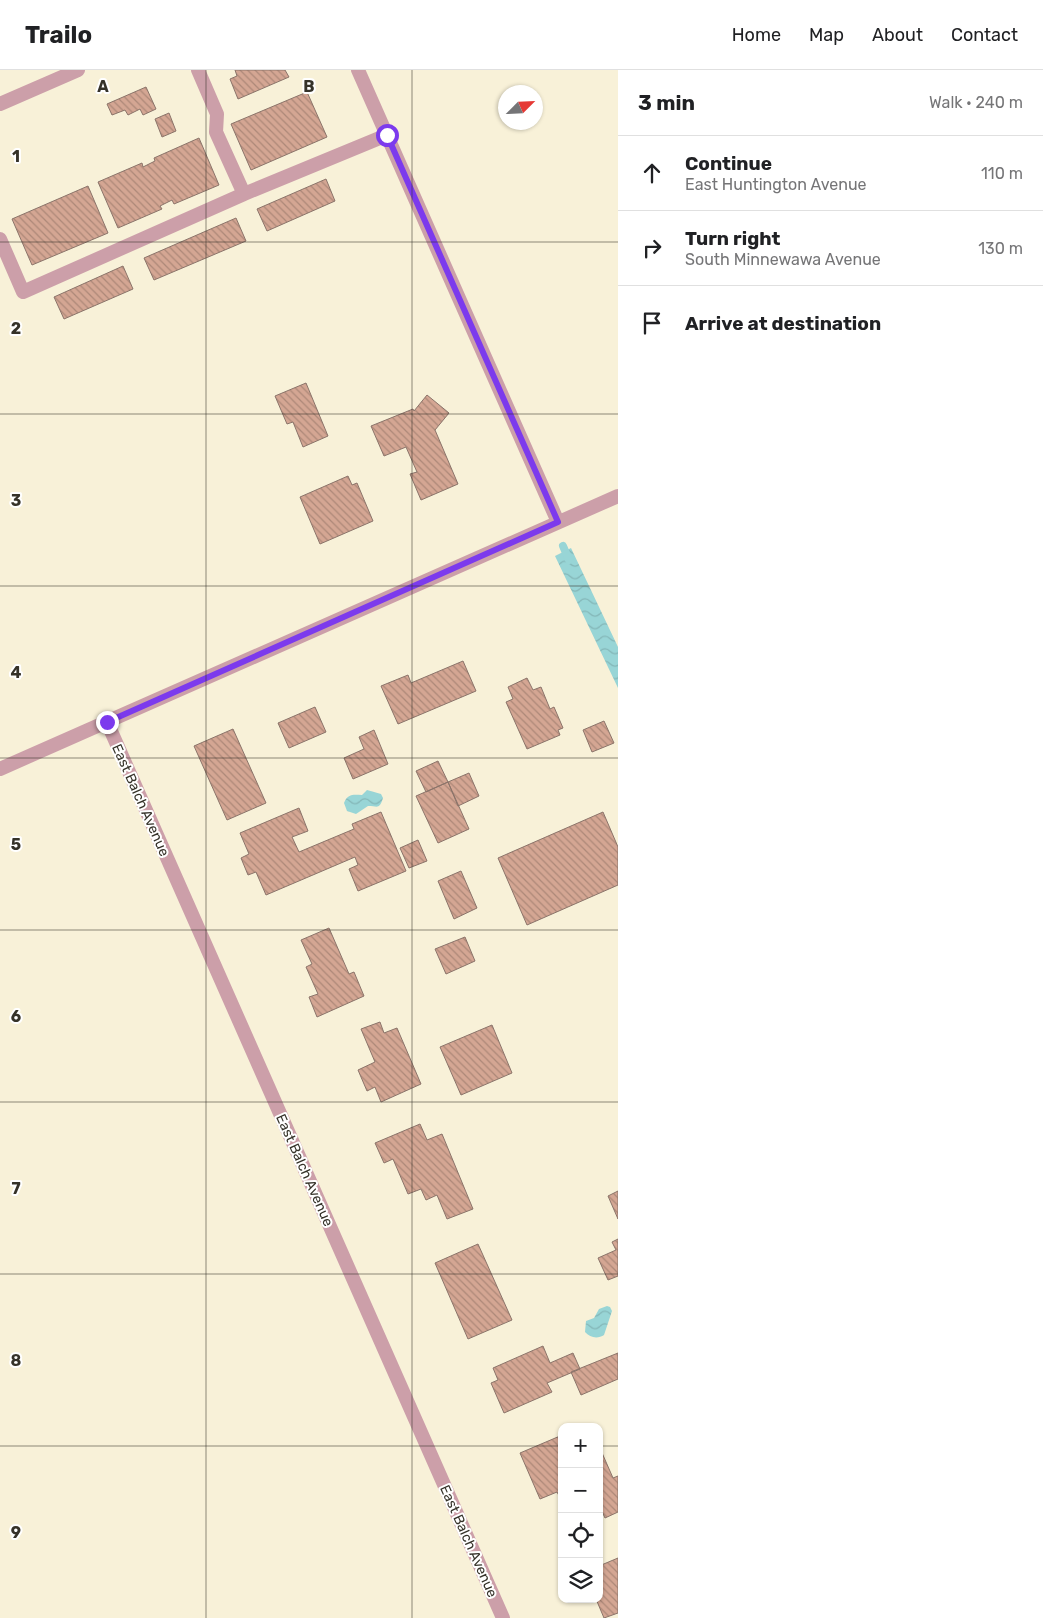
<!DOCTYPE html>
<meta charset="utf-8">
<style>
body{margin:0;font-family:Rubik,sans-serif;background:#f2f2f2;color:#202124}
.controls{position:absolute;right:15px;bottom:15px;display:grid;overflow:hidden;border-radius:10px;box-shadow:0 1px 4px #0004}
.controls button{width:45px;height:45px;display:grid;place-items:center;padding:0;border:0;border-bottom:1px solid #e0e0e0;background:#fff;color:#202124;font:25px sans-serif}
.compass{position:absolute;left:498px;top:15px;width:45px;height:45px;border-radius:50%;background:#fff;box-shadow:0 1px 4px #0004;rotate:66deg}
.stop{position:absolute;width:15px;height:15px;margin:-11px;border:4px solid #7c3aed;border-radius:50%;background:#fff}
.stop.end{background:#7c3aed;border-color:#fff;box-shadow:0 1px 5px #0008}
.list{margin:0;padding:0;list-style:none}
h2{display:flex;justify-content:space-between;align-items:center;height:65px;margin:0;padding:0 20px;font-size:21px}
h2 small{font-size:16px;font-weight:400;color:#757577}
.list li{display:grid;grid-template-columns:32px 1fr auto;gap:15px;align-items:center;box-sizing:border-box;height:75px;padding:0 20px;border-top:1px solid #e0e0e0}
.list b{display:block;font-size:19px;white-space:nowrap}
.list p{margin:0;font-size:16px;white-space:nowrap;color:#757577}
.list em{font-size:16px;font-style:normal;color:#757577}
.icon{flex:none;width:28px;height:28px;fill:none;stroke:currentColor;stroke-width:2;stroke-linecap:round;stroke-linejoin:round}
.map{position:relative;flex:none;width:618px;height:1548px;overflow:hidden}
header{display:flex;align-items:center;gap:30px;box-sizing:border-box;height:70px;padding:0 25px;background:#fff;border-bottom:1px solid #e0e0e0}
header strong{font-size:24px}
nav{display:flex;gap:28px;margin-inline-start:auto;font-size:18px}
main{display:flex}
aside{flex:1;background:#fff}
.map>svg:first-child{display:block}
</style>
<header>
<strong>Trailo</strong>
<nav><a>Home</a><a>Map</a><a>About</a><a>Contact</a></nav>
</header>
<main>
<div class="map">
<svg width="618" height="1548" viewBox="0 0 618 1548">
<defs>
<pattern id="water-waves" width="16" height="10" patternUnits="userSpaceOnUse" patternTransform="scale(1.25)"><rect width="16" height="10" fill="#98d5d6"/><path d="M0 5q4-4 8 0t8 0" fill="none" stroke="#84b7b8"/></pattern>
<pattern id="building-back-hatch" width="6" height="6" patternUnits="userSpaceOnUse" patternTransform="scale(1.25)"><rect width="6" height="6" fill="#d4a693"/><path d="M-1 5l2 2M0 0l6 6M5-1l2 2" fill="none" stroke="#ad8878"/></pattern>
</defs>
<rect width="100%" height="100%" fill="#f8f1d8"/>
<!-- water -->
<path fill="url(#water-waves)" d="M 571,478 L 618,577 L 618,618 L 555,486 Z
M 367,720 L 381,724 L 383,728 C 379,740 378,736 368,736 L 356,744 L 347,741 L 344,733 C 348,723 354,725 362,725 Z
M 607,1236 L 610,1237 L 612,1241 L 604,1265 C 598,1269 590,1268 585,1262 L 586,1251 L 594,1248 L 599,1239 Z"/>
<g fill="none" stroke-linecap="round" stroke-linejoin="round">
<!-- stream -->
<path stroke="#98d5d6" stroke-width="8" d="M 563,476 L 569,490"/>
</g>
<!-- building -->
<path fill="url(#building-back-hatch)" stroke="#8b746a" d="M 235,0 L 285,0 L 289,7 L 238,29 L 230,9 L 237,6 Z
M 146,17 L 156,39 L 143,45 L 140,39 L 128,45 L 125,40 L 112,45 L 107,34 Z
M 307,22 L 327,67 L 251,100 L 231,54 Z
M 169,43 L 176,61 L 162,67 L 155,49 Z
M 199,68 L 219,115 L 174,134 L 172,130 L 160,136 L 162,139 L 118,158 L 98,112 L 142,93 L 143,97 L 155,91 L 154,88 Z
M 326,109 L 335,131 L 267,161 L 257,139 Z
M 88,116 L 108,163 L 32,195 L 12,149 Z
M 236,148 L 246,171 L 154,210 L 144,188 Z
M 123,196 L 133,219 L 64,249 L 54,227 Z
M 306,313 L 328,366 L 303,377 L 293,352 L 287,354 L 275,326 Z
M 427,325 L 449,343 L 435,360 L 458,414 L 421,430 L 410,404 L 417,402 L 406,377 L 384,386 L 371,356 L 413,339 L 414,341 Z
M 348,406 L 352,415 L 357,413 L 373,451 L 320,474 L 300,427 Z
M 463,591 L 476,621 L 398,654 L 381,616 L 408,605 L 411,613 Z
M 527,608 L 533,620 L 541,617 L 550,639 L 554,637 L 563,658 L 558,660 L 560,665 L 527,679 L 506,632 L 513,629 L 508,617 Z
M 315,637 L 326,662 L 289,678 L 278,653 Z
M 604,651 L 614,673 L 592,682 L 583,660 Z
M 233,659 L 266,733 L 227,750 L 194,676 Z
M 374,660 L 388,694 L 353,709 L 344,688 L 364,679 L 359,667 Z
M 438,691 L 448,712 L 426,722 L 416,701 Z
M 469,703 L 479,726 L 458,736 L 448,712 Z
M 448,712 L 469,759 L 438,773 L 416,726 Z
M 299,738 L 308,761 L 292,767 L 299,782 L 354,759 L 352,754 L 381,742 L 406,801 L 358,821 L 349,799 L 358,795 L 355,787 L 266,825 L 256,802 L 248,805 L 241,788 L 249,784 L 240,763 Z
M 603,742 L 618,777 L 618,815 L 527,855 L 498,788 Z
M 418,770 L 427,791 L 409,798 L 400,778 Z
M 461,801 L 477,838 L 454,849 L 438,811 Z
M 329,858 L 349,904 L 354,902 L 364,926 L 317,947 L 309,927 L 318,924 L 306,897 L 312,894 L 301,870 Z
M 465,867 L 475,891 L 446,904 L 435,879 Z
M 380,952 L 384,963 L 397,958 L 421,1014 L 381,1032 L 375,1017 L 367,1021 L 358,1000 L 375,992 L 361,959 Z
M 492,955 L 512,1003 L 461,1025 L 440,977 Z
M 420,1054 L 427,1070 L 442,1064 L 473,1139 L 447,1149 L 437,1125 L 426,1130 L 421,1119 L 408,1124 L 393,1089 L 384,1093 L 375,1073 Z
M 618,1121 L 618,1149 L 608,1126 Z
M 618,1169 L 618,1206 L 608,1210 L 598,1188 L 616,1180 L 612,1172 Z
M 478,1174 L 512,1250 L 468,1269 L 435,1193 Z
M 543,1276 L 550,1293 L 573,1283 L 580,1299 L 547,1313 L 552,1322 L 504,1343 L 491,1313 L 498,1310 L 493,1298 Z
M 618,1283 L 618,1309 L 581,1325 L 571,1302 Z
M 560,1366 L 562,1369 L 562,1431 L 557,1422 L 540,1429 L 520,1383 Z
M 599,1376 L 613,1408 L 618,1406 L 618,1442 L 605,1448 L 599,1435 Z
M 618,1488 L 618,1543 L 604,1548 L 596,1529 L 599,1529 L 599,1496 Z"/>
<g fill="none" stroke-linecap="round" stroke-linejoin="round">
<!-- service -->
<path stroke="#cc9fa9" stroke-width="14" d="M 198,0 L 217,44 L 216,62 L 244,124
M 0,34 L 78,0
M 0,169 L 23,222 L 244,124 L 387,65"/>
<!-- minor -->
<path stroke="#cc9fa9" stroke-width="14" d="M 358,0 L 558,452
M 107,652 L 503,1548
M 0,699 L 618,426"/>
</g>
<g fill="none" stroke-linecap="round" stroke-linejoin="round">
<!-- route -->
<path stroke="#7c3aed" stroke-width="6" d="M 107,652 L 558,452 L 387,65"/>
</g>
<!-- grid -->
<path fill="none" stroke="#353229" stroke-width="1" stroke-opacity="0.55" d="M 206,0 L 206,1548M 412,0 L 412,1548M 0,172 L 618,172M 0,344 L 618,344M 0,516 L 618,516M 0,688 L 618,688M 0,860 L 618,860M 0,1032 L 618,1032M 0,1204 L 618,1204M 0,1376 L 562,1376M 599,1376 L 618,1376"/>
<g text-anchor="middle" stroke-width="4" stroke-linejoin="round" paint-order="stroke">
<!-- street labels -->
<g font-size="14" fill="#353229" stroke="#fff">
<text transform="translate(141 730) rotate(66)" y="5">East Balch Avenue</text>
<text transform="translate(305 1100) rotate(66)" y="5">East Balch Avenue</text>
<text transform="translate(469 1471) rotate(66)" y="5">East Balch Avenue</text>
</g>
</g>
<g font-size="16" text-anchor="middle" font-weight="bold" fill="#353229" stroke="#fff" stroke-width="4" stroke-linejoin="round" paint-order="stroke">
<text x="103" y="22">A</text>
<text x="309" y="22">B</text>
<text x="16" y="92">1</text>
<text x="16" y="264">2</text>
<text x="16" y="436">3</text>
<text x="16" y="608">4</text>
<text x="16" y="780">5</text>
<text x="16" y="952">6</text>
<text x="16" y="1124">7</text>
<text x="16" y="1296">8</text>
<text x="16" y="1468">9</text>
</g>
</svg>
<div class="controls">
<button>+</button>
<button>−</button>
<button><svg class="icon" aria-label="locate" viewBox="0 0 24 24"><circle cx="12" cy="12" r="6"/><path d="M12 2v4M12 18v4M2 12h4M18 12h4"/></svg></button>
<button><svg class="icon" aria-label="layers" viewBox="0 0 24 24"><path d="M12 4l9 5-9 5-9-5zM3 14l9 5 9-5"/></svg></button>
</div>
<svg class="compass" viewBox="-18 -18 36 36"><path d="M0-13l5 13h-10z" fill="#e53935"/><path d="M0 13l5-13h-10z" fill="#757577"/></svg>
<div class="stop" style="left:387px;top:65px"></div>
<div class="stop end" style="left:107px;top:652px"></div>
</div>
<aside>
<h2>3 min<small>Walk · 240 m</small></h2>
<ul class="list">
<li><svg class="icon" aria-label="ahead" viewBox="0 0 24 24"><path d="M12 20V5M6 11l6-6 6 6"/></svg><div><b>Continue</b><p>East Huntington Avenue</p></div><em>110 m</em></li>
<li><svg class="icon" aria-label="right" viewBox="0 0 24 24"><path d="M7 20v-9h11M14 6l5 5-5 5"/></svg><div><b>Turn right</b><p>South Minnewawa Avenue</p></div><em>130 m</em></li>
<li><svg class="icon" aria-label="arrive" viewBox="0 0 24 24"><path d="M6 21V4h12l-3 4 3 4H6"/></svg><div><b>Arrive at destination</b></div></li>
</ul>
</aside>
</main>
